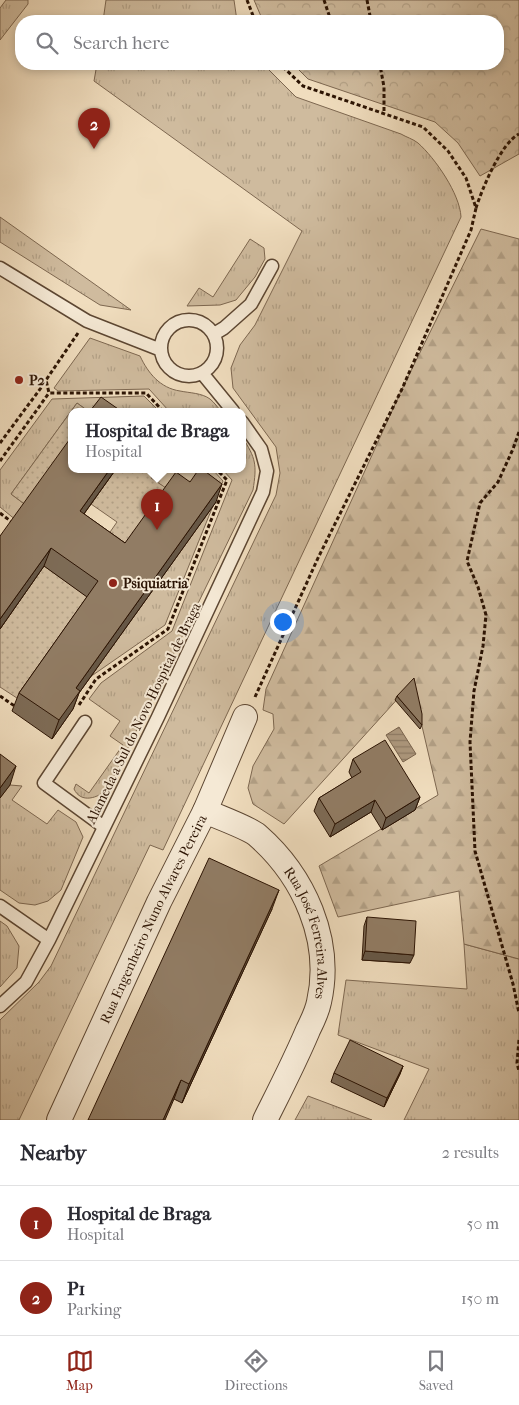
<!DOCTYPE html>
<meta charset="utf-8">
<style>
body{margin:0;font-family:"IM FELL French Canon",serif;background:#f2f2f3;color:#2b2b33}
.you{position:absolute;left:282px;top:621px;width:18px;height:18px;margin:-12px;border:4px solid #fff;border-radius:50%;background:#1a73e8;box-shadow:0 0 0 8px #1a73e833}
.badge{display:grid;place-items:center;width:32px;height:32px;border-radius:50%;background:#8f2418;color:#fff;font-size:16px;font-weight:700}
.pin{position:absolute;translate:-50% -41px;filter:drop-shadow(0 1px 2px #0008)}
.pin::after{content:'';position:absolute;top:26px;width:18px;height:15px;background:inherit;clip-path:polygon(0 0,100% 0,50% 100%)}
.popup{position:absolute;left:68px;top:408px;width:178px;height:65px;box-sizing:border-box;display:grid;place-content:center;border-radius:10px;background:#fff;filter:drop-shadow(0 1px 4px #0005);font-size:16px;white-space:nowrap;color:#7c7c81}
.popup b{font-size:19px;color:#2b2b33}
.popup::after{content:'';position:absolute;left:50%;top:100%;margin-left:-10px;border:10px solid transparent;border-top-color:#fff}
.list{margin:0;padding:0;list-style:none}
h2{display:flex;justify-content:space-between;align-items:center;height:65px;margin:0;padding:0 20px;font-size:21px}
h2 small{font-size:16px;font-weight:400;color:#7c7c81}
.list li{display:grid;grid-template-columns:32px 1fr auto;gap:15px;align-items:center;box-sizing:border-box;height:75px;padding:0 20px;border-top:1px solid #e1e1e2}
.list b{display:block;font-size:19px;white-space:nowrap}
.list p{margin:0;font-size:16px;white-space:nowrap;color:#7c7c81}
.list em{font-size:16px;font-style:normal;color:#7c7c81}
.icon{flex:none;width:28px;height:28px;fill:none;stroke:currentColor;stroke-width:2;stroke-linecap:round;stroke-linejoin:round}
.map{position:relative;flex:none;width:519px;height:1120px;overflow:hidden}
.search{position:absolute;background:#fff;box-shadow:0 2px 8px #0003;left:15px;right:15px;top:15px;height:55px;display:flex;align-items:center;gap:12px;box-sizing:border-box;padding:0 18px;border-radius:20px;color:#7c7c81;font-size:19px}
.sheet{height:215px;background:#fff}
nav{display:flex;justify-content:space-around;align-items:center;box-sizing:border-box;height:70px;border-top:1px solid #e1e1e2;background:#fff;font-size:14px;color:#7c7c81}
nav a{display:grid;justify-items:center;gap:2px}
nav .on{color:#8f2418}
.map>svg:first-child{display:block}
</style>
<div class="map">
<svg width="519" height="1120" viewBox="0 0 519 1120">
<defs>
<pattern id="grass-tufts" width="24" height="20" patternUnits="userSpaceOnUse" patternTransform="scale(1.25)"><rect width="24" height="20" fill="#cfbb9e"/><path d="M3 7l-1-3M5 7V3M7 7l1-3M15 17l-1-3M17 17v-4M19 17l1-3" fill="none" stroke="#b2a086"/></pattern>
<pattern id="forest-firs" width="22" height="20" patternUnits="userSpaceOnUse" patternTransform="scale(1.25)"><rect width="22" height="20" fill="#cfbb9e"/><path d="M5 1l3.5 6h-7zM16 11l3.5 6h-7z" fill="#b2a086"/></pattern>
<pattern id="park-crowns" width="20" height="18" patternUnits="userSpaceOnUse" patternTransform="scale(1.25)"><rect width="20" height="18" fill="#cfbb9e"/><path d="M2 6a3 3 0 1 1 6 0M12 15a3 3 0 1 1 6 0" fill="none" stroke="#b2a086"/></pattern>
<pattern id="garden-dots" width="8" height="8" patternUnits="userSpaceOnUse" patternTransform="scale(1.25)"><rect width="8" height="8" fill="#cfbb9e"/><path d="M2 2h.1M6 6h.1" fill="none" stroke="#b2a086" stroke-width="1.8" stroke-linecap="round"/></pattern>
<pattern id="water-rules" width="6" height="5" patternUnits="userSpaceOnUse" patternTransform="scale(1.25)"><rect width="6" height="5" fill="#ad987e"/><path d="M0 2.5h6" fill="none" stroke="#8d7b65"/></pattern>
</defs>
<rect width="100%" height="100%" fill="#f0ddbe"/>
<filter id="stains"><feTurbulence type="fractalNoise" baseFrequency=".004" numOctaves="4"/><feColorMatrix values="0 0 0 0 .2 0 0 0 0 .09 0 0 0 0 .02 0 0 0 .5 -.17"/></filter>
<radialGradient id="worn" r=".72"><stop offset=".6" stop-color="#630" stop-opacity="0"/><stop offset="1" stop-color="#630" stop-opacity=".3"/></radialGradient>
<!-- grass -->
<path fill="url(#grass-tufts)" stroke="#7d6750" d="M 6,0 L 28,0 L 28,4 L 0,40 L 0,8 Z
M 106,0 L 234,0 L 237,21 L 103,21 Z
M 97,64 L 263,64 L 296,97 L 401,134 C 406,137 413,139 418,143 C 435,158 460,194 461,217 L 163,850 L 150,845 L 19,1120 L 0,1120 L 0,1020 L 39,982 L 51,966 L 276,495 L 280,473 L 276,447 L 233,388 L 231,368 L 240,345 L 255,325 L 302,231 L 94,81 Z
M 0,217 L 131,310 L 100,305 L 0,242 Z
M 250,239 L 264,248 L 265,259 L 255,277 L 236,300 L 220,305 L 187,306 L 199,288 L 213,297 Z
M 90,338 L 140,356 C 148,373 160,388 180,391 C 190,393 202,393 210,399 C 214,402 218,408 221,411 L 169,411 L 149,389 L 58,391 L 54,388 Z
M 144,396 L 159,411 L 88,411 L 77,403 L 11,494 L 27,506 L 17,521 L 0,507 L 0,470 L 52,399 Z
M 242,437 C 256,458 257,465 253,490 L 108,789 C 98,798 81,804 74,789 L 76,784 L 89,793 L 123,745 L 110,736 L 120,721 L 89,699 L 101,683 L 172,631 L 232,480 L 222,469 L 242,469 Z
M 157,469 L 212,469 L 223,481 L 165,625 L 90,677 L 183,500 L 151,478 Z
M 10,785 L 22,786 L 12,800 L 47,824 L 58,810 L 76,822 L 83,837 L 61,890 L 48,901 L 35,905 L 19,903 L 0,890 L 0,798 Z
M 0,921 L 7,926 L 19,946 L 17,968 L 0,987 Z
M 464,944 L 519,959 L 519,1120 L 404,1120 L 429,1069 L 338,1035 L 346,980 L 467,989 Z
M 308,1096 L 372,1120 L 295,1120 Z"/>
<!-- forest -->
<path fill="url(#forest-firs)" stroke="#7d6750" d="M 481,229 L 519,239 L 519,959 L 464,944 L 459,891 L 338,917 L 319,866 L 438,795 L 412,683 L 284,824 L 253,804 L 248,788 L 253,766 L 274,729 L 273,714 L 263,710 L 266,689 L 402,389 Z"/>
<!-- park -->
<path fill="url(#park-crowns)" stroke="#7d6750" d="M 254,0 L 519,0 L 519,154 L 480,176 L 458,143 L 435,122 L 308,79 L 293,64 L 498,64 L 498,21 L 263,21 Z"/>
<!-- garden -->
<path fill="url(#garden-dots)" stroke="#7d6750" d="M 77,403 L 88,411 L 72,411 L 72,445 L 27,506 L 11,494 Z
M 116,469 L 157,469 L 151,478 L 169,490 L 118,561 L 99,548 L 117,522 L 91,504 Z
M 44,566 L 92,600 L 20,700 L 0,687 L 0,629 Z"/>
<!-- water -->
<path fill="url(#water-rules)" stroke="#79634d" d="M 399,727 L 416,754 L 403,762 L 386,735 Z"/>
<g fill="none" stroke-linecap="round" stroke-linejoin="round">
<!-- lane casing -->
<g stroke="#5c4632" stroke-width="15">
<path id="lane" d="M 0,268 L 87,321 L 161,350
M161 348a28 28 0 1 1 56 0a28 28 0 1 1-56 0Z
M 214,334 L 224,328 L 251,304 L 272,266
M 202,373 L 233,411
M 85,722 L 44,783 L 104,827
M 0,906 L 49,940
M 0,1006 L 26,982 L 49,940 L 158,717 L 263,492 L 267,471 L 261,449 L 242,422"/>
</g>
<!-- street casing -->
<g stroke="#5c4632" stroke-width="26">
<g id="street">
<path id="s1" d="M 205,811 C 218,817 249,828 257,835 C 304,876 333,940 319,1002 C 317,1012 312,1022 308,1030 C 295,1061 280,1090 265,1120"/>
<path id="s2" d="M 59,1120 L 159,902 L 205,811 L 245,717"/>
</g>
</g>
<!-- path -->
<path stroke="#2b1303" stroke-width="3" stroke-dasharray="4 2.5" stroke-linecap="butt" d="M 247,0 L 255,21
M 324,0 L 331,21
M 367,0 L 371,21
M 377,64 L 380,65 L 384,87 L 384,113
M 476,208 C 482,189 501,143 519,134
M 78,333 L 46,380 L 49,393 L 146,393 L 163,411
M 519,432 L 513,449 L 498,482 L 480,503 L 467,561 L 478,587 L 486,615 L 483,646 L 474,691 L 470,742 L 475,851 L 513,984 L 519,1013
M 0,443 L 46,381
M 0,461 L 49,393
M 0,513 L 13,523
M 0,696 L 16,707
M 255,697 L 318,558 L 402,389 L 471,230 L 476,208 L 466,178 L 448,151 L 423,127 L 303,86 L 280,64
M 79,705 L 96,679 L 168,629 L 227,480 L 216,469
M 519,1040 L 517,1063 L 519,1071"/>
<!-- lane -->
<use href="#lane" stroke="#f5e9d5" stroke-width="12"/>
<!-- street -->
<use href="#street" stroke="#f5e9d5" stroke-width="24"/>
</g>
<!-- wall -->
<path fill="#7d6b56" stroke="#2b1303" d="M 72,469 L 116,469 L 84,514 L 125,543 L 216,502 L 79,693 L 73,709 L 52,739 L 12,711 L 19,693 L 87,597 L 44,566 L 0,629 L 0,536 Z
M 397,696 L 422,725 L 420,729 L 395,700 Z
M 353,759 L 420,797 L 415,810 L 382,830 L 371,812 L 330,837 L 314,811 L 319,798 L 352,778 L 349,772 Z
M 272,909 L 182,1103 L 174,1099 L 88,1120 Z
M 367,917 L 410,963 L 362,960 L 364,926 Z
M 403,1066 L 400,1074 L 384,1107 L 331,1082 L 334,1073 Z"/>
<!-- shaded-wall -->
<path fill="#665746" stroke="#2b1303" d="M 110,469 L 116,469 L 73,529 L 80,511 Z
M 222,484 L 216,502 L 79,693 L 73,709 L 52,739 L 59,720 L 76,688 Z
M 51,548 L 44,566 L 0,629 L 0,619 Z
M 16,766 L 10,785 L 0,798 L 0,788 Z
M 420,797 L 415,810 L 382,830 L 386,818 Z
M 375,800 L 371,812 L 330,837 L 335,824 Z
M 279,890 L 272,909 L 182,1103 L 189,1084 Z
M 365,951 L 414,955 L 410,963 L 362,960 Z
M 403,1066 L 400,1074 L 384,1107 L 387,1098 Z
M 181,1080 L 174,1099 L 165,1120 L 163,1120 Z"/>
<!-- building -->
<path fill="#917c64" stroke="#2b1303" d="M 101,397 L 121,411 L 90,411 Z
M 72,436 L 72,469 L 110,469 L 80,511 L 125,543 L 176,472 L 190,482 L 199,469 L 202,469 L 222,484 L 76,688 L 80,691 L 59,720 L 19,693 L 98,581 L 51,548 L 0,619 L 0,536 Z
M 414,678 L 422,714 L 422,725 L 397,696 Z
M 385,740 L 420,797 L 386,818 L 375,800 L 335,824 L 319,798 L 361,772 L 353,759 Z
M 0,754 L 16,766 L 0,788 Z
M 209,858 L 279,890 L 189,1084 L 181,1080 L 163,1120 L 88,1120 Z
M 367,917 L 416,921 L 414,955 L 365,951 Z
M 350,1040 L 403,1066 L 387,1098 L 334,1073 Z"/>
<!-- markers -->
<g fill="#8f2418" stroke="#f5e9d5" stroke-width="2">
<circle cx="19" cy="380" r="5"/>
<circle cx="113" cy="583" r="5"/>
</g>
<g text-anchor="middle" stroke-width="4" stroke-linejoin="round" paint-order="stroke">
<!-- poi labels -->
<g font-size="14" font-weight="bold" fill="#2b1303" stroke="#f5e9d5" text-anchor="start">
<text x="29" y="385">P2</text>
<text x="123" y="588">Psiquiatria</text>
</g>
<!-- street labels -->
<g font-size="14" fill="#2b1303" stroke="#f5e9d5">
<text transform="translate(143 713) rotate(-64)" y="5">Alameda a Sul do Novo Hospital de Braga</text>
<text dy="5" stroke="none"><textPath href="#s2" startOffset="222">Rua Engenheiro Nuno Alvares Pereira</textPath></text>
<text dy="5" stroke="none"><textPath href="#s1" startOffset="172">Rua José Ferreira Alves</textPath></text>
</g>
</g>
<rect width="100%" height="100%" filter="url(#stains)"/>
<rect width="100%" height="100%" fill="url(#worn)"/>
</svg>
<div class="you"></div>
<div class="pin badge" style="left:157px;top:530px">1</div>
<div class="popup"><b>Hospital de Braga</b>Hospital</div>
<div class="pin badge" style="left:94px;top:149px">2</div>
<div class="search"><svg class="icon" aria-label="search" viewBox="0 0 24 24"><circle cx="10" cy="10" r="6"/><path d="M15 15l6 6"/></svg>Search here</div>
</div>
<section class="sheet">
<h2>Nearby<small>2 results</small></h2>
<ul class="list">
<li><span class="badge">1</span><div><b>Hospital de Braga</b><p>Hospital</p></div><em>50 m</em></li>
<li><span class="badge">2</span><div><b>P1</b><p>Parking</p></div><em>150 m</em></li>
</ul>
</section>
<nav>
<a class="on"><svg class="icon" aria-label="map" viewBox="0 0 24 24"><path d="M3 6l6-2 6 2 6-2v14l-6 2-6-2-6 2zM9 4v14M15 6v14"/></svg>Map</a>
<a><svg class="icon" aria-label="directions" viewBox="0 0 24 24"><path d="M12 3l9 9-9 9-9-9zM9 14v-3h6M13 9l2 2-2 2"/></svg>Directions</a>
<a><svg class="icon" aria-label="saved" viewBox="0 0 24 24"><path d="M7 4h10v16l-5-4-5 4z"/></svg>Saved</a>
</nav>
